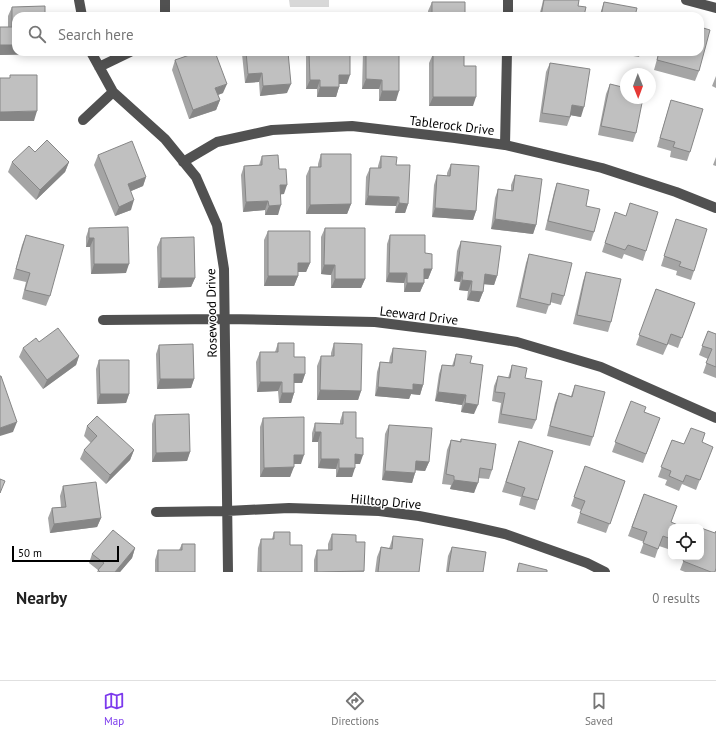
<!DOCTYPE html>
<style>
body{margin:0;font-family:"PT Sans",sans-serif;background:#f6f6f6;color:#222}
.controls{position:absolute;right:12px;bottom:12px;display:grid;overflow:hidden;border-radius:8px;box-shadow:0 2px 10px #0003}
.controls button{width:36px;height:36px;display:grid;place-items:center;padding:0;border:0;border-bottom:1px solid #e0e0e0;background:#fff;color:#222;font:20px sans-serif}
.compass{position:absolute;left:620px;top:68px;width:36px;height:36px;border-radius:50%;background:#fff;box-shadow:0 2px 10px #0003;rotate:179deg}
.scale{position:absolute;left:12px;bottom:10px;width:107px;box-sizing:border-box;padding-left:4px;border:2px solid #000;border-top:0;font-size:11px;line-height:14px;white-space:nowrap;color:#000;-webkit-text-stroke:3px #fff;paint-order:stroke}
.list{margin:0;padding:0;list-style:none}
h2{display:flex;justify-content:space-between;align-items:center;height:52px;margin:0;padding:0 16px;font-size:17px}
h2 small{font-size:13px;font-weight:400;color:#767676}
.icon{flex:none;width:22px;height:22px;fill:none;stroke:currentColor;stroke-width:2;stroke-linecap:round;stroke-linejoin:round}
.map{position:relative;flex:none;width:716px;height:572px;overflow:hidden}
.search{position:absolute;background:#fff;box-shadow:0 2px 10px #0003;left:12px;right:12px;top:12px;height:44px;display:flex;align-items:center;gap:10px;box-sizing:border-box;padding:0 14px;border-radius:12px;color:#767676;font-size:15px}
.sheet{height:108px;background:#fff}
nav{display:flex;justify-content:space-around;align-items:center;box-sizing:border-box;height:56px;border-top:1px solid #e0e0e0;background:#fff;font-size:11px;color:#767676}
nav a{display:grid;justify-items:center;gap:2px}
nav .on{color:#7c3aed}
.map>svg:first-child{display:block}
</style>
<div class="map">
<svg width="716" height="572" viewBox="0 0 716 572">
<rect width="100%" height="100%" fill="#fff"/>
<!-- green -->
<path fill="#d8d8d8" d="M 289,0 L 329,0 L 329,7 L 290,7 Z"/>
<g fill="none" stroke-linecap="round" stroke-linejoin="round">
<!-- minor -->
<path stroke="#515151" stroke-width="10" d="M 79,0 L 82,16
M 686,0 L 716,8
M 165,16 L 165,0
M 508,16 L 508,0
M 91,52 L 113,92 L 165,139 L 196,177 L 217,225 L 224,269 L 228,572
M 99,67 L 130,52
M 83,120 L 113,92
M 505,145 L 507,52
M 183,162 L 217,142 L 272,130 L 352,126 L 455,138 L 505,145 L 602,168 L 676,192 L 716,208
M 103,320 L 225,319 L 375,322 L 462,333 L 517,342 L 601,367 L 716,418
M 156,512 L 227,511 L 289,508 L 379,511 L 419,516 L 465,525 L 505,534 L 587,563 L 605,572"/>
</g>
<!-- wall -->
<path fill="#a5a5a5" d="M 543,0 L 579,0 L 578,6 L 584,16 L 539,16 L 542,5 Z
M 432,2 L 465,14 L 478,16 L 428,16 L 428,11 Z
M 604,2 L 635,16 L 600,16 L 601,11 Z
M 12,7 L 42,54 L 0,55 L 0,27 L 8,27 L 8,16 Z
M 243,52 L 288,52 L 287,93 L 260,96 L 259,82 L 245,83 L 242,54 Z
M 306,52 L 350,52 L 347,84 L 339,84 L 339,87 L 336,97 L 317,97 L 317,89 L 306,89 Z
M 363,52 L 399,52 L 396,101 L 379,101 L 379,89 L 362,89 Z
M 610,52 L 641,52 L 639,57 Z
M 659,52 L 700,52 L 699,71 L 695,81 L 654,70 Z
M 433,54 L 464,66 L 473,106 L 429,106 L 429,63 Z
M 175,60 L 223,93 L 218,95 L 220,100 L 216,110 L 189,119 L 172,70 Z
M 550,63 L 581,117 L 571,115 L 567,126 L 539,122 L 546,72 Z
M 716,76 L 716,88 L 712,86 Z
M 610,84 L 636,133 L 633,142 L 598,135 L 606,94 Z
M 671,100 L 690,152 L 687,161 L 670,157 L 671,151 L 657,147 L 668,110 Z
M 35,152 L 69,162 L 65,172 L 36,200 L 8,172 L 12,162 Z
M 321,154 L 351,204 L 347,214 L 306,214 L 306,176 L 310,167 L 318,167 L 318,164 Z
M 98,155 L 146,177 L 143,186 L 131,191 L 131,210 L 115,216 L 94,165 Z
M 262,156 L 279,169 L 284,194 L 280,194 L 278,215 L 265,215 L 265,210 L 243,212 L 241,175 L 244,166 L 259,165 Z
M 381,156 L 396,165 L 408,204 L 405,213 L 395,213 L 396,206 L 365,205 L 366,177 L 370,168 L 378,168 L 378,166 Z
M 716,157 L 716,166 L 713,165 Z
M 451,164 L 476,211 L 473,220 L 432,217 L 434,185 L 437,175 L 447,176 L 447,173 Z
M 515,175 L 536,225 L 533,234 L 491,229 L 495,198 L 498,189 L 511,191 L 511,185 Z
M 557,183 L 586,206 L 594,232 L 591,241 L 545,230 L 554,192 Z
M 615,212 L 646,251 L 643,261 L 624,254 L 622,259 L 602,252 Z
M 676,219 L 694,271 L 691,280 L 676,275 L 677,271 L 661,266 Z
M 89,228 L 126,273 L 91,274 L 90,247 L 86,247 L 86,237 Z
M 325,228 L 365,279 L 361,288 L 331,288 L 331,275 L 321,274 L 321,237 Z
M 268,231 L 310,263 L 306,272 L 298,272 L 298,276 L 294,286 L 264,286 L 264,240 Z
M 26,235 L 50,296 L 46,306 L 22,299 L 26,282 L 13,279 L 22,245 Z
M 390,235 L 425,253 L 432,269 L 428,279 L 424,279 L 424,283 L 420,292 L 404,292 L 404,283 L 386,282 L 387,244 Z
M 161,238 L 195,278 L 191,287 L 158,288 L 157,247 Z
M 461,241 L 497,276 L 494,285 L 484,284 L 483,292 L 479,302 L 467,300 L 468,291 L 459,290 L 460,282 L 454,281 L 457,251 Z
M 529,254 L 564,296 L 561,305 L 550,302 L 546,314 L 516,307 L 526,263 Z
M 586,272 L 611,322 L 608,332 L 573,324 L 583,281 Z
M 656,289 L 695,303 L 678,348 L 668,344 L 663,355 L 636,345 Z
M 708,331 L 716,334 L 716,378 L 703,373 L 708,359 L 699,355 Z
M 39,342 L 79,356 L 76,365 L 43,389 L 19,357 L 23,348 Z
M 278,343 L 294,357 L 305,374 L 302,383 L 294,383 L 294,393 L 291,403 L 279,403 L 278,391 L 257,392 L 256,362 L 260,352 L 275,352 Z
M 334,343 L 361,391 L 358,400 L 317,400 L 317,366 L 321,356 L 331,356 L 331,353 Z
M 159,345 L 194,379 L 191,388 L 157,389 L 156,354 Z
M 393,348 L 423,385 L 420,395 L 411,394 L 409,399 L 375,396 L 377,372 L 380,362 L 389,363 L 390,357 Z
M 456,354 L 470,363 L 474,414 L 461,412 L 462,405 L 435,401 L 439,374 L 442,365 L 452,366 Z
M 99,360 L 129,394 L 126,403 L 97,404 L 96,369 Z
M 512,365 L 525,378 L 536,420 L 532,429 L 498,423 L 501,403 L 492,401 L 494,386 L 498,376 L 508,378 Z
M 575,385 L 593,437 L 590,446 L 547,436 L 555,403 L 559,393 L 571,396 Z
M 631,401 L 644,412 L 660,418 L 643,463 L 612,452 Z
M 343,412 L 356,438 L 360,464 L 355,464 L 352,477 L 336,477 L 336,469 L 318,468 L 318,442 L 312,442 L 312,433 L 315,423 L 340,424 L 340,421 Z
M 155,415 L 190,452 L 187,461 L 152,462 L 152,424 Z
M 263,418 L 301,464 L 294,464 L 290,477 L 260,477 L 260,427 Z
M 389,425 L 429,462 L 425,471 L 415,470 L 415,473 L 412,483 L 382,480 L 385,434 Z
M 87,426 L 134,450 L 130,460 L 106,484 L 80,459 L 84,450 L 91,443 L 84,436 Z
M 461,439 L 492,470 L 489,479 L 478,478 L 474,493 L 450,489 L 451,485 L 442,484 L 447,450 L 451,440 L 460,441 Z
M 672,440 L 684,444 L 702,442 L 709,456 L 696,490 L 682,484 L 679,491 L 665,485 L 667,480 L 658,477 Z
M 519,441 L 538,500 L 535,510 L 519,505 L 521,497 L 502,492 Z
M 585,466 L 625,481 L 606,533 L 577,523 L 581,510 L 571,506 Z
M 63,486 L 101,518 L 97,527 L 50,533 L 48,518 L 52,508 L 61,507 L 60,496 Z
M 644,494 L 671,523 L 671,550 L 659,546 L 655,558 L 640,553 L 644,542 L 628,536 Z
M 274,532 L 290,545 L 302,572 L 257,572 L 258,548 L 261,539 L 272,539 Z
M 715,533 L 715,572 L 685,572 L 680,570 L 685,557 Z
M 332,534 L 356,542 L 364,572 L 314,572 L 314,560 L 317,550 L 328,550 L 328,544 Z
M 393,536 L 419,572 L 375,572 L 377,557 L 381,547 L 389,548 L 390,546 Z
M 182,544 L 195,572 L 155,572 L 155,560 L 158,550 L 179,550 Z
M 452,547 L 483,572 L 446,572 L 448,556 Z
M 135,548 L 132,558 L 120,572 L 97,572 L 98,570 L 89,563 L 92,554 Z"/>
<!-- shaded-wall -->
<path fill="#868686" d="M 0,45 L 16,45 L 16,52 L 43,52 L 42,54 L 0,55 Z
M 428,52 L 467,52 L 467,53 Z
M 262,73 L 259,82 L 245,83 L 248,74 Z
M 339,75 L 350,75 L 347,84 L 336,84 Z
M 366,79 L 382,80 L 379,89 L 362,89 Z
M 310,80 L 320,80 L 317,89 L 306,89 Z
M 227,84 L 223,93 L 212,97 L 215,88 Z
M 291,84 L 287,93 L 260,96 L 263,86 Z
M 320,87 L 339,87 L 336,97 L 317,97 Z
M 382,91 L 399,91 L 396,101 L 379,101 Z
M 433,97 L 476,97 L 473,106 L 429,106 Z
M 220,100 L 216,110 L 189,119 L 193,110 Z
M 572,105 L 584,107 L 581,117 L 569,115 Z
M 37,111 L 34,121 L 0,121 L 0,112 Z
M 69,162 L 65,172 L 36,200 L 40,190 Z
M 146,177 L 143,186 L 124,194 L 128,184 Z
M 280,185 L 287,185 L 284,194 L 277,195 Z
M 368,196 L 399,197 L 396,206 L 365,205 Z
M 134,200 L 131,210 L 115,216 L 119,207 Z
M 268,201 L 265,210 L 243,212 L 246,202 Z
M 399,203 L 408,204 L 405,213 L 395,213 Z
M 351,204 L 347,214 L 306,214 L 310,205 Z
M 281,205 L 278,215 L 265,215 L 269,206 Z
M 435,208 L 476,211 L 473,220 L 432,217 Z
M 495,219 L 536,225 L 533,234 L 491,229 Z
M 89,238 L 94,238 L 90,247 L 86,247 Z
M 298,263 L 310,263 L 306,272 L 294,272 Z
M 94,264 L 129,264 L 126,273 L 91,274 Z
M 324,265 L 335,265 L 331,275 L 321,274 Z
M 424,269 L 432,269 L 428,279 L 420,279 Z
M 457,272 L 463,272 L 460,282 L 454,281 Z
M 389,273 L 407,273 L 404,283 L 386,282 Z
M 485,274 L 497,276 L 494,285 L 481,284 Z
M 268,276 L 298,276 L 294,286 L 264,286 Z
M 161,278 L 195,278 L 191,287 L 158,288 Z
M 335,279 L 365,279 L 361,288 L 331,288 Z
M 462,280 L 472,281 L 468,291 L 459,290 Z
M 407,283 L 424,283 L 420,292 L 404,292 Z
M 471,291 L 483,292 L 479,302 L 467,300 Z
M 79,356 L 76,365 L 43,389 L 47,380 Z
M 294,374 L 305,374 L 302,383 L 291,383 Z
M 160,379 L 194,379 L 191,388 L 157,389 Z
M 260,382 L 282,382 L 278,391 L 257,392 Z
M 413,384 L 423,385 L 420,395 L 411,394 L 409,399 L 375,396 L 378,387 Z
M 320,390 L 361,391 L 358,400 L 317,400 Z
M 438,392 L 466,395 L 462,405 L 435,401 Z
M 282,393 L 294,393 L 291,403 L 279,403 Z
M 100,394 L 129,394 L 126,403 L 97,404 Z
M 465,403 L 478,405 L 474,414 L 461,412 Z
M 17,422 L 13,432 L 0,436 L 0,428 Z
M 315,432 L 321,432 L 318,442 L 312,442 Z
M 134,450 L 130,460 L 106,484 L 110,475 Z
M 190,452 L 187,461 L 152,462 L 156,453 Z
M 355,454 L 363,455 L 360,464 L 352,464 Z
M 294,455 L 304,455 L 301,464 L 290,464 Z
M 321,459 L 339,459 L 336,469 L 318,468 Z
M 416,461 L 429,462 L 425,471 L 413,470 Z
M 294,467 L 290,477 L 260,477 L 264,468 Z
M 339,468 L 355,468 L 352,477 L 336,477 Z
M 385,471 L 415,473 L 412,483 L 382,480 Z
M 454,480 L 478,483 L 474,493 L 450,489 Z
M 101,518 L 97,527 L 50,533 L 54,524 Z
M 135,548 L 132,558 L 120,572 L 115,572 Z"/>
<!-- building -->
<path fill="#c0c0c0" stroke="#868686" d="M 544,0 L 579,0 L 578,6 L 586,7 L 584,16 L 541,16 Z
M 432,2 L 465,2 L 465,14 L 478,14 L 478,16 L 432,16 Z
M 604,2 L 637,8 L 635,16 L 601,16 Z
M 45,6 L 45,16 L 16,16 L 16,45 L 0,45 L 0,27 L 12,27 L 12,7 Z
M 700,27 L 710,30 L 699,71 L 657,60 L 659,52 L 700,52 Z
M 198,52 L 215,52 L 227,84 L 215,88 L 220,100 L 193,110 L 175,60 Z
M 246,52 L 288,52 L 291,84 L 263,86 L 262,73 L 248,74 Z
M 309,52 L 350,52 L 350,75 L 339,75 L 339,87 L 320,87 L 320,80 L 310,80 Z
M 366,52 L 399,52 L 399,91 L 382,91 L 382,80 L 366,79 Z
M 433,54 L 464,54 L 464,66 L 476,66 L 476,97 L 433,97 Z
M 550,63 L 590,69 L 584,107 L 572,105 L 570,117 L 542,113 Z
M 10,75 L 37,75 L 37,111 L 0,112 L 0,78 L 10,78 Z
M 610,84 L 626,88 L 626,98 L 643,98 L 636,133 L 601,126 Z
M 671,100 L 703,109 L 690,152 L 673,147 L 675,142 L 660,138 Z
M 47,140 L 69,162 L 40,190 L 12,162 L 29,146 L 35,152 Z
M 132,141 L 146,177 L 128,184 L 134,200 L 119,207 L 98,155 Z
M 321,154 L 351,154 L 351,204 L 310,205 L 310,167 L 321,167 Z
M 278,155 L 279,169 L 286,169 L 287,185 L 280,185 L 281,205 L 269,206 L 268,201 L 246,202 L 244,166 L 262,165 L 262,156 Z
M 381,156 L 397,157 L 396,165 L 410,165 L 408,204 L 399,203 L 399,197 L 368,196 L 370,168 L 381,168 Z
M 451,164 L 479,166 L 476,211 L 435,208 L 437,175 L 450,176 Z
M 515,175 L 542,179 L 536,225 L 495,219 L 498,189 L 513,191 Z
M 557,183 L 589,190 L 586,206 L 600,209 L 594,232 L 548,221 Z
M 630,203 L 658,212 L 646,251 L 628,245 L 625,250 L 605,243 L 615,212 L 626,216 Z
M 676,219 L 707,229 L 694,271 L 679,266 L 681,262 L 664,256 Z
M 128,227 L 129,264 L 94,264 L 94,238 L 89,238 L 89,228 Z
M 325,228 L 365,228 L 365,279 L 335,279 L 335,265 L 324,265 Z
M 268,231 L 310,231 L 310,263 L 298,263 L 298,276 L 268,276 Z
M 26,235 L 64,245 L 50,296 L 25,290 L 30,273 L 16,269 Z
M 390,235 L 425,235 L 425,253 L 432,254 L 432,269 L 424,269 L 424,283 L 407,283 L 407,273 L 389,273 Z
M 194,237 L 195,278 L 161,278 L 161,238 Z
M 461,241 L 501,246 L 497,276 L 485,274 L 483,292 L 471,291 L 472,281 L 462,280 L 463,272 L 457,272 Z
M 529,254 L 572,263 L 564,296 L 552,293 L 550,305 L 520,298 Z
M 586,272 L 621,279 L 611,322 L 577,315 Z
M 656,289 L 695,303 L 682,338 L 671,334 L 667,345 L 639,335 Z
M 58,328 L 79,356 L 47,380 L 23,348 L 36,338 L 39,342 Z
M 708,331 L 716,334 L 716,367 L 706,363 L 712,349 L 702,346 Z
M 278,343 L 294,343 L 294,357 L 305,357 L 305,374 L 294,374 L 294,393 L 282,393 L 282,382 L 260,382 L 260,352 L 278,352 Z
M 334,343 L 362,344 L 361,391 L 320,390 L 321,356 L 334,356 Z
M 193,344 L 194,379 L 160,379 L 159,345 Z
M 393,348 L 426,351 L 423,385 L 413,384 L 413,390 L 378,387 L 380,362 L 392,363 Z
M 456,354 L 472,356 L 470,363 L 483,365 L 478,405 L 465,403 L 466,395 L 438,392 L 442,365 L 454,366 Z
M 99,360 L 129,360 L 129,394 L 100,394 Z
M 512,365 L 527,368 L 525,378 L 542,381 L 536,420 L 501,414 L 505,393 L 495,392 L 498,376 L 510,378 Z
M 0,376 L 1,376 L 17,422 L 0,428 Z
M 575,385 L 605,392 L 593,437 L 550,426 L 559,393 L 572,397 Z
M 631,401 L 646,407 L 644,412 L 660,418 L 646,454 L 615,442 Z
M 343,412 L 356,412 L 356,438 L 363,438 L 363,455 L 355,454 L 355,468 L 339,468 L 339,459 L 321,459 L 321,432 L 315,432 L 315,423 L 343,424 Z
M 189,414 L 190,452 L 156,453 L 155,415 Z
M 97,416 L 134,450 L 110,475 L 84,450 L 97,436 L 87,426 Z
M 304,417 L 304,455 L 294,455 L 294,467 L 264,468 L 263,418 Z
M 389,425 L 432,428 L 429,462 L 416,461 L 415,473 L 385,471 Z
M 691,428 L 705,433 L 702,442 L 713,447 L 700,480 L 686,475 L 683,482 L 669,476 L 671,471 L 661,467 L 672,440 L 684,444 Z
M 461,439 L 496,444 L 492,470 L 480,468 L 478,483 L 454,480 L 454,476 L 446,474 L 451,440 L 461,442 Z
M 519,441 L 553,451 L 538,500 L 522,496 L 525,488 L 506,482 Z
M 585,466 L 625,481 L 610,524 L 580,513 L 585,501 L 574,497 Z
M 0,479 L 5,481 L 0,493 Z
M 96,482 L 101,518 L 54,524 L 52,508 L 66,507 L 63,486 Z
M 644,494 L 677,506 L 671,522 L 680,526 L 679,527 L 671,527 L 671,539 L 663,536 L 658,549 L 643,543 L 647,532 L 632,527 Z
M 701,528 L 715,533 L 716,531 L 716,568 L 715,572 L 711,572 L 683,561 L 685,557 L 701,557 Z
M 113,530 L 135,548 L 115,572 L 100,572 L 98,570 L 104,563 L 92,554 Z
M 274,532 L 290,532 L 290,545 L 302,545 L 302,572 L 261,572 L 261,539 L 274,539 Z
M 332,534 L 356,535 L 356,542 L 365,542 L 364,571 L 317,572 L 317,550 L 332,550 Z
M 393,536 L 423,539 L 419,572 L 378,572 L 381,547 L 392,549 Z
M 182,544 L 195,544 L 195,572 L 158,572 L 158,550 L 182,550 Z
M 452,547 L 486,552 L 483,572 L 448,572 Z
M 519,563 L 547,570 L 547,572 L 517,572 Z"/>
<g text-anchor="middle" stroke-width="3" stroke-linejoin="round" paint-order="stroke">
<!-- street labels -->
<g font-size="13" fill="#000" stroke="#fff">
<text transform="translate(452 125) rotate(7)" y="5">Tablerock Drive</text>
<text transform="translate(211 313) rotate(-91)" y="5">Rosewood Drive</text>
<text transform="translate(419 315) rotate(7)" y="5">Leeward Drive</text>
<text transform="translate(386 501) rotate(5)" y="5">Hilltop Drive</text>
</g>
</g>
</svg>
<div class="controls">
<button><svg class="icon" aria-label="locate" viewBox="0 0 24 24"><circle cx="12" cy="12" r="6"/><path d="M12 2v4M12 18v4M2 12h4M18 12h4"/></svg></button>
</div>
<svg class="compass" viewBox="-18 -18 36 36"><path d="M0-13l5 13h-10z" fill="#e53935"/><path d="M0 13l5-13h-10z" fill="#767676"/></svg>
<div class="scale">50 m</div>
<div class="search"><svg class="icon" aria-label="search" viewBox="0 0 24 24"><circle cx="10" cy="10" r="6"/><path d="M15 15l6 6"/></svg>Search here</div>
</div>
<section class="sheet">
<h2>Nearby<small>0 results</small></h2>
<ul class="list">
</ul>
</section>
<nav>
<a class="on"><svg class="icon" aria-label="map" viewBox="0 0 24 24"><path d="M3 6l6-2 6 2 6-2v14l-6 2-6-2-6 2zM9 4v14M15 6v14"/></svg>Map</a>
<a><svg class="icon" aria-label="directions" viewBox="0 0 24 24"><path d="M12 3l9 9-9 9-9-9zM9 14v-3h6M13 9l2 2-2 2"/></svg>Directions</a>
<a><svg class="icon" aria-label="saved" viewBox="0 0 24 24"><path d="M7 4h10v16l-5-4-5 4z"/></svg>Saved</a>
</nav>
